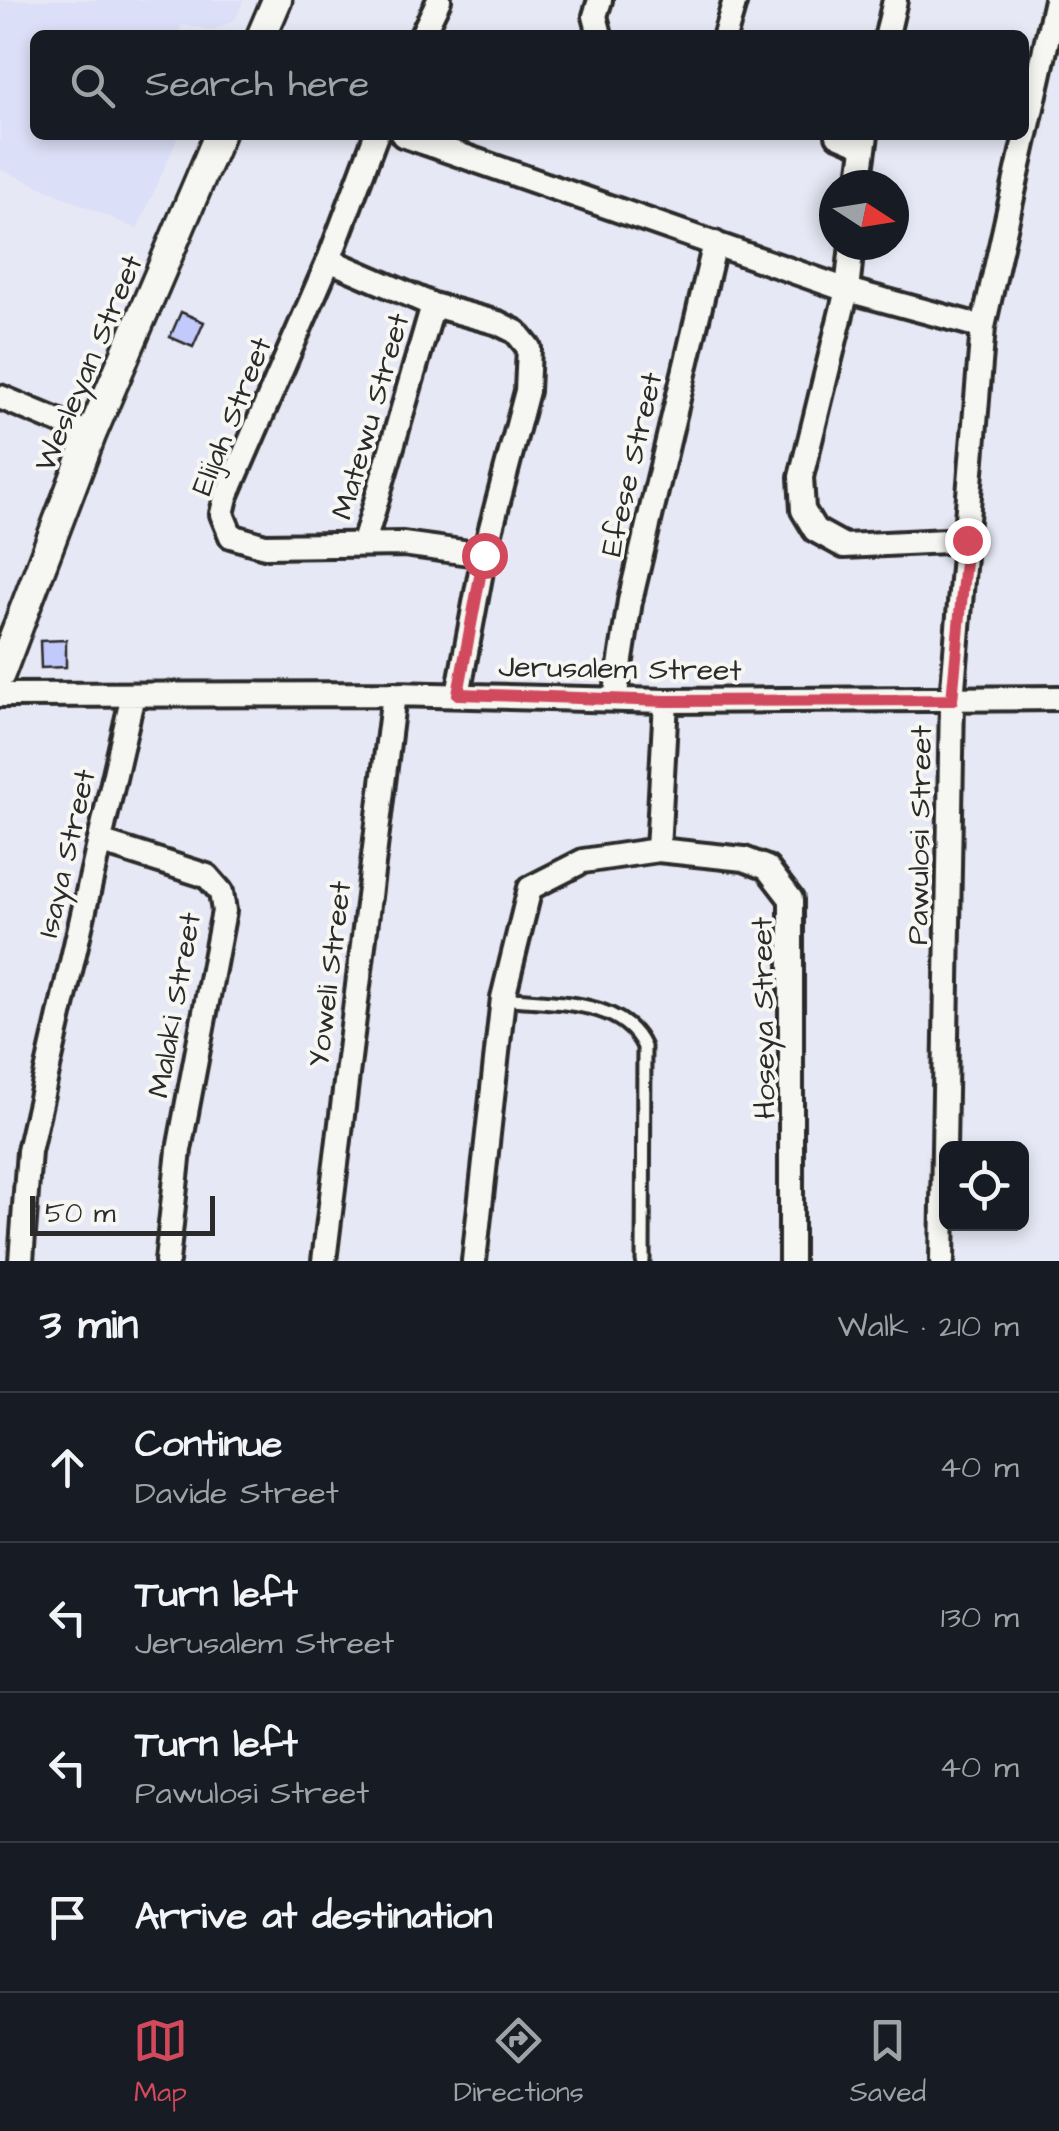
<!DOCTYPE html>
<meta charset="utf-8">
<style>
body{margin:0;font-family:"Architects Daughter",sans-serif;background:#20242c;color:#f1f3f6}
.controls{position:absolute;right:30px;bottom:30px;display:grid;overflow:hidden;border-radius:15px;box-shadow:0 5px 15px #0003}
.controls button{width:90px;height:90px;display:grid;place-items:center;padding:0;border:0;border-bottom:2px solid #363941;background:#171b24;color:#f1f3f6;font:50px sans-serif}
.compass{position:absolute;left:819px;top:170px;width:90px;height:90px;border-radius:50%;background:#171b24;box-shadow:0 5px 15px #0003;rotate:102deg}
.scale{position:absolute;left:30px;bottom:25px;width:185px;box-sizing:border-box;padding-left:10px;border:5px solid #2b2b2b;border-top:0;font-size:28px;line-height:35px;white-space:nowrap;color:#2b2b2b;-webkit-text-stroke:8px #f6f6f2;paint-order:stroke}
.stop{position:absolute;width:30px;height:30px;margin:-22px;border:8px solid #d1495b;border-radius:50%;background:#fff}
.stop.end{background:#d1495b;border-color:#fff;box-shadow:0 2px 10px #0008}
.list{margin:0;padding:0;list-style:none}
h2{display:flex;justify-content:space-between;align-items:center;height:130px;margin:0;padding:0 40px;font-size:42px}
h2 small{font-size:32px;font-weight:400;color:#9ea1a6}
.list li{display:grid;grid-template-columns:65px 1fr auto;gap:30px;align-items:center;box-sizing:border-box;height:150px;padding:0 40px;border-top:2px solid #363941}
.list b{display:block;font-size:38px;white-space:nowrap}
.list p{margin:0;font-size:32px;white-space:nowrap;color:#9ea1a6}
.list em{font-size:32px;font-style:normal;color:#9ea1a6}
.icon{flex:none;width:55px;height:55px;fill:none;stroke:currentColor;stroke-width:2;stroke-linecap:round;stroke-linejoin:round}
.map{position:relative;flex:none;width:1059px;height:1261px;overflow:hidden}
.search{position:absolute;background:#171b24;box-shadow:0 5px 15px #0003;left:30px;right:30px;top:30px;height:110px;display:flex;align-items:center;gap:25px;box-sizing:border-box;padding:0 35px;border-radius:15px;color:#9ea1a6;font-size:38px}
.sheet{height:730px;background:#171b24}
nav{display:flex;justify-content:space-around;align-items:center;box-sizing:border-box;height:140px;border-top:2px solid #363941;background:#171b24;font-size:28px;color:#9ea1a6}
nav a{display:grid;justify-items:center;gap:5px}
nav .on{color:#d1495b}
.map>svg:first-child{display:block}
</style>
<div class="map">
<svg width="1059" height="1261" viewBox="0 0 1059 1261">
<rect width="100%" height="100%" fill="#e6e8f5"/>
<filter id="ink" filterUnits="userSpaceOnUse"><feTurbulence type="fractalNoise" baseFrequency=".01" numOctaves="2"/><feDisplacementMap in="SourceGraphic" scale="20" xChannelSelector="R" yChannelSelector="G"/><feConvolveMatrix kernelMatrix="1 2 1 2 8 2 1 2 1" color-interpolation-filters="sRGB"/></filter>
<g filter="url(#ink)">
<!-- built -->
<path fill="#dbdff7" d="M 0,0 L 243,0 L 236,19 L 213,30 L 182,25 L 177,35 L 35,35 L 35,135 L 179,135 L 137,229 L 0,169 Z"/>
<!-- building -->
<path fill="#c2c9fb" stroke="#2b2b2b" stroke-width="2.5" d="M 181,312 L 204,322 L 193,347 L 170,337 Z
M 66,640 L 66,667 L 41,668 L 40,641 Z"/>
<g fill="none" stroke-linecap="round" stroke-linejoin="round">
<!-- service casing -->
<g stroke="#2b2b2b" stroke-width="19">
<path id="service" d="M 503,998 C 551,1004 621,997 644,1047 L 643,1261"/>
</g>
<!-- minor casing -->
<g stroke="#2b2b2b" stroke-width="30">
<path id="minor" d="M 422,35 L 439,0
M 600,35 L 595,16 L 600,0
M 725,35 L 735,0
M 887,35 L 895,0
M 376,135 L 329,260 L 226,497 L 222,514 L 231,536 L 265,546 L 403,544 L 484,555
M 403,135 L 847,290 L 983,327
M 838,135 L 864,146
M 859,185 L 866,135
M 852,245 L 847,290 L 801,477 L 803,510 L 815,530 L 844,546 L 967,540
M 329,260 L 433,305 L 498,323 L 516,332 L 529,348 L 527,391 L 484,555 L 458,695
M 0,397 L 91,435
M 364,543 L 433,305
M 0,695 L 394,694 L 666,701 L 1059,698
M 615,699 L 630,601 L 715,243
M 100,842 L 207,876 L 221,892 L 224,911 L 179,1150 L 167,1261
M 658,850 L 666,701
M 21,1261 L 29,1151 L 133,695
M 324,1261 L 394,694
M 474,1261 L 503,998 L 530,888 L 583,861 L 658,850 L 744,859 L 767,868 L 791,899 L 791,1261
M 942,1261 L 952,700 L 983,327 L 1056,0"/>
</g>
<!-- tertiary casing -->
<g stroke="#2b2b2b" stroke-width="35">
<path id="tertiary" d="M 262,35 L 277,0
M 0,674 L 91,435 L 219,135"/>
</g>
<!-- service -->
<use href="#service" stroke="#f6f6f2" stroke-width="11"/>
<!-- minor -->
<use href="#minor" stroke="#f6f6f2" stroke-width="22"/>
<!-- tertiary -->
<use href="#tertiary" stroke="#f6f6f2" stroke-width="28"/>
</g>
</g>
<g fill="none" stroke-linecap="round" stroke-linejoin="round" filter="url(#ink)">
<!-- route -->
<path stroke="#d1495b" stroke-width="12" d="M 484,555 L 458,694 L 666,701 L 952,700 L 967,540"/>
</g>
<g text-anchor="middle" stroke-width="8" stroke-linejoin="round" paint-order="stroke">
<!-- street labels -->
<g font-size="30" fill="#2b2b2b" stroke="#f6f6f2">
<text transform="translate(88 363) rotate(-67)" y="10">Wesleyan Street</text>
<text transform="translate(231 416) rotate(-68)" y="10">Elijah Street</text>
<text transform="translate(370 416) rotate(-74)" y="10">Matewu Street</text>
<text transform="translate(631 464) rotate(-77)" y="10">Efese Street</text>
<text transform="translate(620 668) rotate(1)" y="10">Jerusalem Street</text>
<text transform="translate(919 835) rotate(-89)" y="10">Pawulosi Street</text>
<text transform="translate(66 853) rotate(-77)" y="10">Isaya Street</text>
<text transform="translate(329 974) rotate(-83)" y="10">Yoweli Street</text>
<text transform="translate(174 1005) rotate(-80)" y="10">Malaki Street</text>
<text transform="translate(763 1018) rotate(-91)" y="10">Hoseya Street</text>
</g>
</g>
</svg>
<div class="controls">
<button><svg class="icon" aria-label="locate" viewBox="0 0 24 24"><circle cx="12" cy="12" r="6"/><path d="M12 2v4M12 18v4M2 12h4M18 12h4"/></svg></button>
</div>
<svg class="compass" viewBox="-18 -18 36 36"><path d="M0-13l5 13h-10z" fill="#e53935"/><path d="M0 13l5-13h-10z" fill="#9ea1a6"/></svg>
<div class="scale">50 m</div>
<div class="stop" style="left:484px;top:555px"></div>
<div class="stop end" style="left:967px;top:540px"></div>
<div class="search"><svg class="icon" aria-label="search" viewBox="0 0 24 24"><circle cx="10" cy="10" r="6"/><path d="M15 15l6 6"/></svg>Search here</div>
</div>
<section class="sheet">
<h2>3 min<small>Walk · 210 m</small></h2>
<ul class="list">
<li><svg class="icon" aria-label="ahead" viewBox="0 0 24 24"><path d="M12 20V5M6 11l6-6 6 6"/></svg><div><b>Continue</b><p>Davide Street</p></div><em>40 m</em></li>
<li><svg class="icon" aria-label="left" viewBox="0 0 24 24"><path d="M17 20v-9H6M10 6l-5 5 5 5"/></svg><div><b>Turn left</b><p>Jerusalem Street</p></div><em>130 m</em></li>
<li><svg class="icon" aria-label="left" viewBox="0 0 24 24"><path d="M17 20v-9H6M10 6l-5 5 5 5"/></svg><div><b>Turn left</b><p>Pawulosi Street</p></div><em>40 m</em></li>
<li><svg class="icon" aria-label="arrive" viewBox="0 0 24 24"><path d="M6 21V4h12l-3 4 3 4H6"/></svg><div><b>Arrive at destination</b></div></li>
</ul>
</section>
<nav>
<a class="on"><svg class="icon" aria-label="map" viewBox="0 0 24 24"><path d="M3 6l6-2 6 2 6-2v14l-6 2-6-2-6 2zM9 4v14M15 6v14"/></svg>Map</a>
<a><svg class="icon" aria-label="directions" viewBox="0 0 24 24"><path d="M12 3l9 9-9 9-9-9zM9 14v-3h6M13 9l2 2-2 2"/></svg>Directions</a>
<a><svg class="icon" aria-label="saved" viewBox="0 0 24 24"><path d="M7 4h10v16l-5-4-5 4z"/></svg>Saved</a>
</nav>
